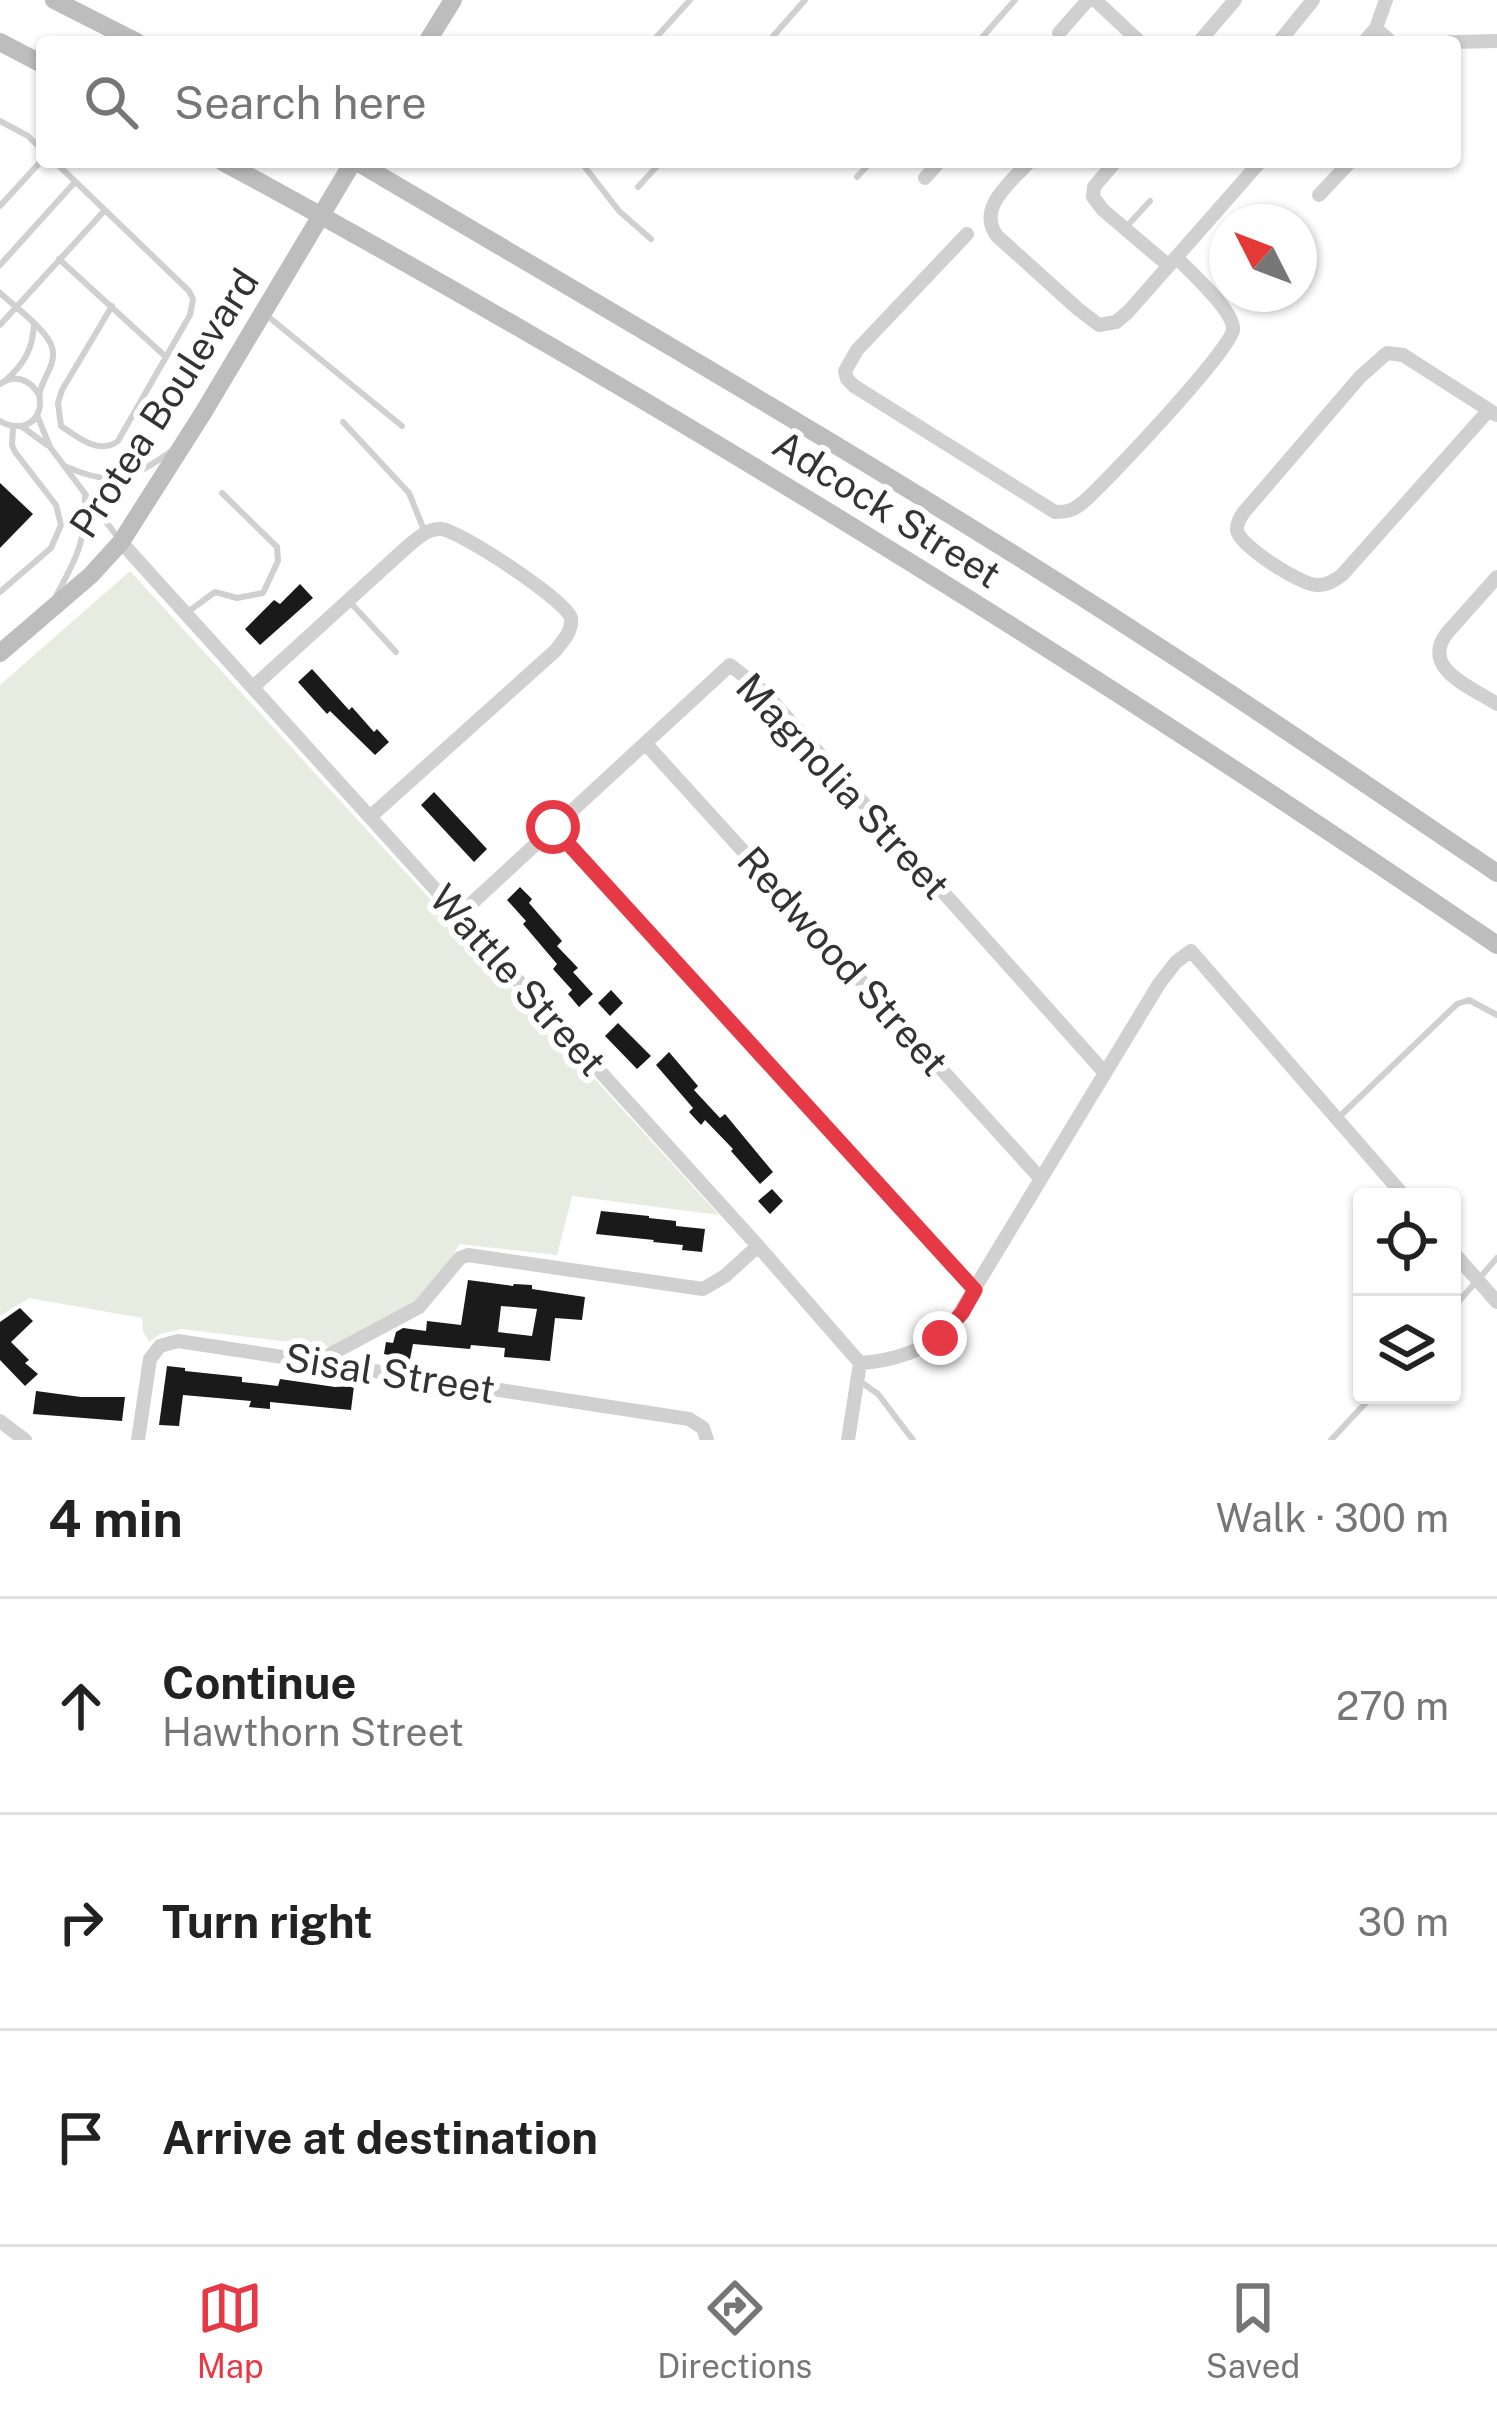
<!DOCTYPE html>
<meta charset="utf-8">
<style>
body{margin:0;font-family:"Public Sans",sans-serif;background:#f6f6f6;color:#222}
.controls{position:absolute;right:36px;bottom:36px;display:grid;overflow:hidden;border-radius:12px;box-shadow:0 3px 9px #0004}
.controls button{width:108px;height:108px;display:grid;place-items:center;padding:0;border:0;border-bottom:3px solid #e0e0e0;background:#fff;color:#222;font:60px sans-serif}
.compass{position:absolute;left:1209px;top:204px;width:108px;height:108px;border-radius:50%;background:#fff;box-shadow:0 3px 9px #0004;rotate:312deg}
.stop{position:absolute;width:36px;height:36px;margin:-27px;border:9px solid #e63946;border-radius:50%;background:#fff}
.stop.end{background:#e63946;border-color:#fff;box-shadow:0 3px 12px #0008}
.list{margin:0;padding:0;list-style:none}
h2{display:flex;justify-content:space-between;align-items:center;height:156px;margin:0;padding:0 48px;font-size:51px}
h2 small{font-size:39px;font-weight:400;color:#767676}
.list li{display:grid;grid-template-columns:78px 1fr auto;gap:36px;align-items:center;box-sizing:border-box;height:216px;padding:0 48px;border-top:3px solid #e0e0e0}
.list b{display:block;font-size:45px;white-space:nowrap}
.list p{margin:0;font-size:39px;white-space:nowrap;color:#767676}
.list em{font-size:39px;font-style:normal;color:#767676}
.icon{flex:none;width:66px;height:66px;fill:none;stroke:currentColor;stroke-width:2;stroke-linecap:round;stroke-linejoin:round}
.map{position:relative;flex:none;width:1497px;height:1440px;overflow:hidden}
.search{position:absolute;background:#fff;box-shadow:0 3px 9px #0004;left:36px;right:36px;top:36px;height:132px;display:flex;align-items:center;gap:30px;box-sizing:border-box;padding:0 42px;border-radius:12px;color:#767676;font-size:45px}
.sheet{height:804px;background:#fff}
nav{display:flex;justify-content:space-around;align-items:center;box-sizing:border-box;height:168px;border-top:3px solid #e0e0e0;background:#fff;font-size:33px;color:#767676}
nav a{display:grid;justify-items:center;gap:6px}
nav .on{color:#e63946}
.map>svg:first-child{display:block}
</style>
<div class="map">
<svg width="1497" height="1440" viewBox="0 0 1497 1440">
<rect width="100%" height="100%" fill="#fff"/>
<!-- green -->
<path fill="#e6ecdf" d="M 130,571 L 719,1215 L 572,1196 L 557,1255 L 459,1244 L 449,1263 L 411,1308 L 340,1348 L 182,1329 L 160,1334 L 149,1342 L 143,1331 L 142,1318 L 29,1298 L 0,1316 L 0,685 Z"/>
<!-- building -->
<path fill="#1a1a1a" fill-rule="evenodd" d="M 0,483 L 33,514 L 0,548 Z
M 300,584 L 313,598 L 260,645 L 245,629 L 274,600 L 280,604 Z
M 312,669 L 349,710 L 352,707 L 374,732 L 377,729 L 389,742 L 375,755 L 330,711 L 327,714 L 298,682 Z
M 434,792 L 487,849 L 474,862 L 421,805 Z
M 520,887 L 532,899 L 529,903 L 562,941 L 557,946 L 578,968 L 573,972 L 593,994 L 579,1007 L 568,994 L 572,990 L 553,969 L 557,964 L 523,924 L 526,921 L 507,900 Z
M 611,990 L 623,1003 L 610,1016 L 598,1003 Z
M 618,1023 L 651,1056 L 637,1069 L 605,1036 Z
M 669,1052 L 698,1086 L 694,1090 L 720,1118 L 725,1114 L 773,1172 L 760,1184 L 731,1151 L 733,1149 L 705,1120 L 701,1125 L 689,1112 L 693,1108 L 656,1065 Z
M 772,1189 L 783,1201 L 770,1214 L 758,1201 Z
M 601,1211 L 649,1216 L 649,1218 L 676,1221 L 676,1226 L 705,1229 L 702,1252 L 682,1250 L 683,1245 L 653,1242 L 654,1240 L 596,1234 Z
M 468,1280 L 513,1286 L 514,1284 L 532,1285 L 532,1289 L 585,1297 L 582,1320 L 555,1318 L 550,1361 L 504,1357 L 505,1348 L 471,1345 L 470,1349 L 413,1344 L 410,1359 L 384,1354 L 386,1342 L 393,1343 L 396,1332 L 403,1328 L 426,1331 L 427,1321 L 461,1325 ZM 501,1306 L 537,1309 L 532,1336 L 498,1332 Z
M 20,1308 L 33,1321 L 11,1342 L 29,1360 L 25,1363 L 38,1374 L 25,1386 L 0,1360 L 0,1322 Z
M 167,1366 L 185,1368 L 185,1371 L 242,1377 L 242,1382 L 278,1386 L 280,1379 L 335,1387 L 354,1386 L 351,1410 L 270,1402 L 270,1409 L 249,1407 L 251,1401 L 183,1395 L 179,1426 L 159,1425 Z
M 36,1391 L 81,1397 L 125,1397 L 122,1421 L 33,1414 Z"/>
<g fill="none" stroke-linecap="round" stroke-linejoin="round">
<!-- lane -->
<path stroke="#d0d0d0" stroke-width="6" d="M 652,42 L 690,0
M 768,42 L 805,0
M 978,42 L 1015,0
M 0,121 L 28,136 L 42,150
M 55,162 L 189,291 L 193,299 L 190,315 L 118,441 C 100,455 78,438 61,426 L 58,403 L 62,390 L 112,306
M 581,162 L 619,211 L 651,239
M 857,177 L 871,162
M 638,187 L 661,162
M 0,206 L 42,160
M 1127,226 L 1150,201
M 59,259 L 166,357
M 0,265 L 75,182
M 0,293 C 14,306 47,330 52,347 C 57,364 43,377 40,392 C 38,401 42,401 39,410 C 33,429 14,429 0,421
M 265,314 L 402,426
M 0,325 L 105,210
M 6,380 C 24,364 33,349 34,324
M 0,384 C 15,374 30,379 39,395
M 37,415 L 50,447 L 119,539
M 343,422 L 409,493 L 424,530
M 21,426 L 47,445
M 67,467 C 112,487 131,480 170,452
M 0,592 L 51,548 L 61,525 L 56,505 L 15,452 L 12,445 L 13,427
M 56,596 C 77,557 86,542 85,496
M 349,601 L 396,652
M 189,611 L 215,592 L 237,598 L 263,593 L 278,561 L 277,547 L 222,493
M 1337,1119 L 1457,1004 L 1469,1000 L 1497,1015
M 1452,1309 L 1497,1258
M 861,1382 L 878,1394 L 913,1440
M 1331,1440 L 1373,1395"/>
<!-- street -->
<path stroke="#d0d0d0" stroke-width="14" d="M 1095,0 L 1140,42
M 1376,28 L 1391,42
M 1059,33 L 1088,0
M 1199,42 L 1235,0
M 1279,42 L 1313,0
M 1364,42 L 1376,28 L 1386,0
M 1451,42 L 1497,41
M 1029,162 C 1011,182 976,208 997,236 L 1078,309 L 1099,325 L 1116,322 L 1128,312 L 1260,162
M 1115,162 L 1094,187 L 1093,197 L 1103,210 L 1169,266
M 925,178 L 939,162
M 1319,195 L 1350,162
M 967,234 L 857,350 L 845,371 L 847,379 L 854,386 L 1055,512 C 1066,512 1072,511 1081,504 C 1104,485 1229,352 1233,330 C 1235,311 1190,272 1177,258
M 1489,410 L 1342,575 C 1334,581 1326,586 1316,585 C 1300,584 1239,546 1237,530 C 1237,522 1240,518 1244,512 L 1360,377 L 1387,353 L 1403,355 L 1497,415
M 121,542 L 758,1246 L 860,1363 L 848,1440
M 1497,577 L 1447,633 C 1420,669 1471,687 1497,704
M 253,687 L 408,546 C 418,538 428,528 441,529 C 459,530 567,601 571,618 C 573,631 562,642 555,651 L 370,817
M 645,743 L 1041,1179
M 553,827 L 975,1290
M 459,915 L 730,665 L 763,691 L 1105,1073
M 1452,1251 L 1497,1302
M 316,1362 L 419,1307 L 460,1258 L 468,1255 L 703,1289 L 725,1276 L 758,1246
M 860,1363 C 893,1361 926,1350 950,1329 L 1159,984 L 1176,962 L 1191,951 L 1405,1197
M 0,1421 L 25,1440
M 138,1440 L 150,1359 L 160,1346 L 178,1341 L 689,1419 L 703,1428 L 707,1440"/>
<!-- secondary -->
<path stroke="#bdbdbd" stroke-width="18" d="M 54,0 L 137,42
M 0,42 L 42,64
M 427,42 L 453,0
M 223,162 C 662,400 1085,664 1497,945
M 357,162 C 623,319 891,473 1150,641 C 1267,716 1381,795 1497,873
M 0,653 L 91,575 L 121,542 L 203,413 L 353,162"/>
</g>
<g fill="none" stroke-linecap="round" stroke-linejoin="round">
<!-- route -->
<path stroke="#e63946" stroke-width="15" d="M 553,827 L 975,1290 L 962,1313 L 940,1338"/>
</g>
<g text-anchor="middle" stroke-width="12" stroke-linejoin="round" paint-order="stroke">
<!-- street labels -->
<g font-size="39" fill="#333" stroke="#fff">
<text transform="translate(164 403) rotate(-57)" y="14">Protea Boulevard</text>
<text transform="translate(887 509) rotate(32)" y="14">Adcock Street</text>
<text transform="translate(843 786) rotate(47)" y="14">Magnolia Street</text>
<text transform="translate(843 961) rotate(48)" y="14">Redwood Street</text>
<text transform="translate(518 980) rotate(48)" y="14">Wattle Street</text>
<text transform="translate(390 1373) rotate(9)" y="14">Sisal Street</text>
</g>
</g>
</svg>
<div class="controls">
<button><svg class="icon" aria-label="locate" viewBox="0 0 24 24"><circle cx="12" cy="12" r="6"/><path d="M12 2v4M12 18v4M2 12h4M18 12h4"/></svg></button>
<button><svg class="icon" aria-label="layers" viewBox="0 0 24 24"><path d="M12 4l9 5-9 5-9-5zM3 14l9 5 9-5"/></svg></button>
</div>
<svg class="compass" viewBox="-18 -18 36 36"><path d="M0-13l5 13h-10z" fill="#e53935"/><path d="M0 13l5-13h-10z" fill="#767676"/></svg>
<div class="stop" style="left:553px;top:827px"></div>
<div class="stop end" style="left:940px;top:1338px"></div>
<div class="search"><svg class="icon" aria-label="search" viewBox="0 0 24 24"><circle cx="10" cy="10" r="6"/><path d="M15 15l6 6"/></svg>Search here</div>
</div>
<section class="sheet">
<h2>4 min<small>Walk · 300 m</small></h2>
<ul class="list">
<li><svg class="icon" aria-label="ahead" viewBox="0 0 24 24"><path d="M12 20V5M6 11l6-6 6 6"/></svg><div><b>Continue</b><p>Hawthorn Street</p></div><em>270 m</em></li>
<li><svg class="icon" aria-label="right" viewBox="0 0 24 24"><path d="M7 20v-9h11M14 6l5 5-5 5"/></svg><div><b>Turn right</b></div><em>30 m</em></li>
<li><svg class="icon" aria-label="arrive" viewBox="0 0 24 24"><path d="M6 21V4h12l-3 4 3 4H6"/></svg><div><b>Arrive at destination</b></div></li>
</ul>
</section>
<nav>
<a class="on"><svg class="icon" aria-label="map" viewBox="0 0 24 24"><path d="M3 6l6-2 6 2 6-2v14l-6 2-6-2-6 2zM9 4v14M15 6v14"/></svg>Map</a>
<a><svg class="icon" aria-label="directions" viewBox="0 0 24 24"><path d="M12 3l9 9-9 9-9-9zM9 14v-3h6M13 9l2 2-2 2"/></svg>Directions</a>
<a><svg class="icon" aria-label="saved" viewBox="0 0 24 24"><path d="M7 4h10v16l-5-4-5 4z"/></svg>Saved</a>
</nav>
